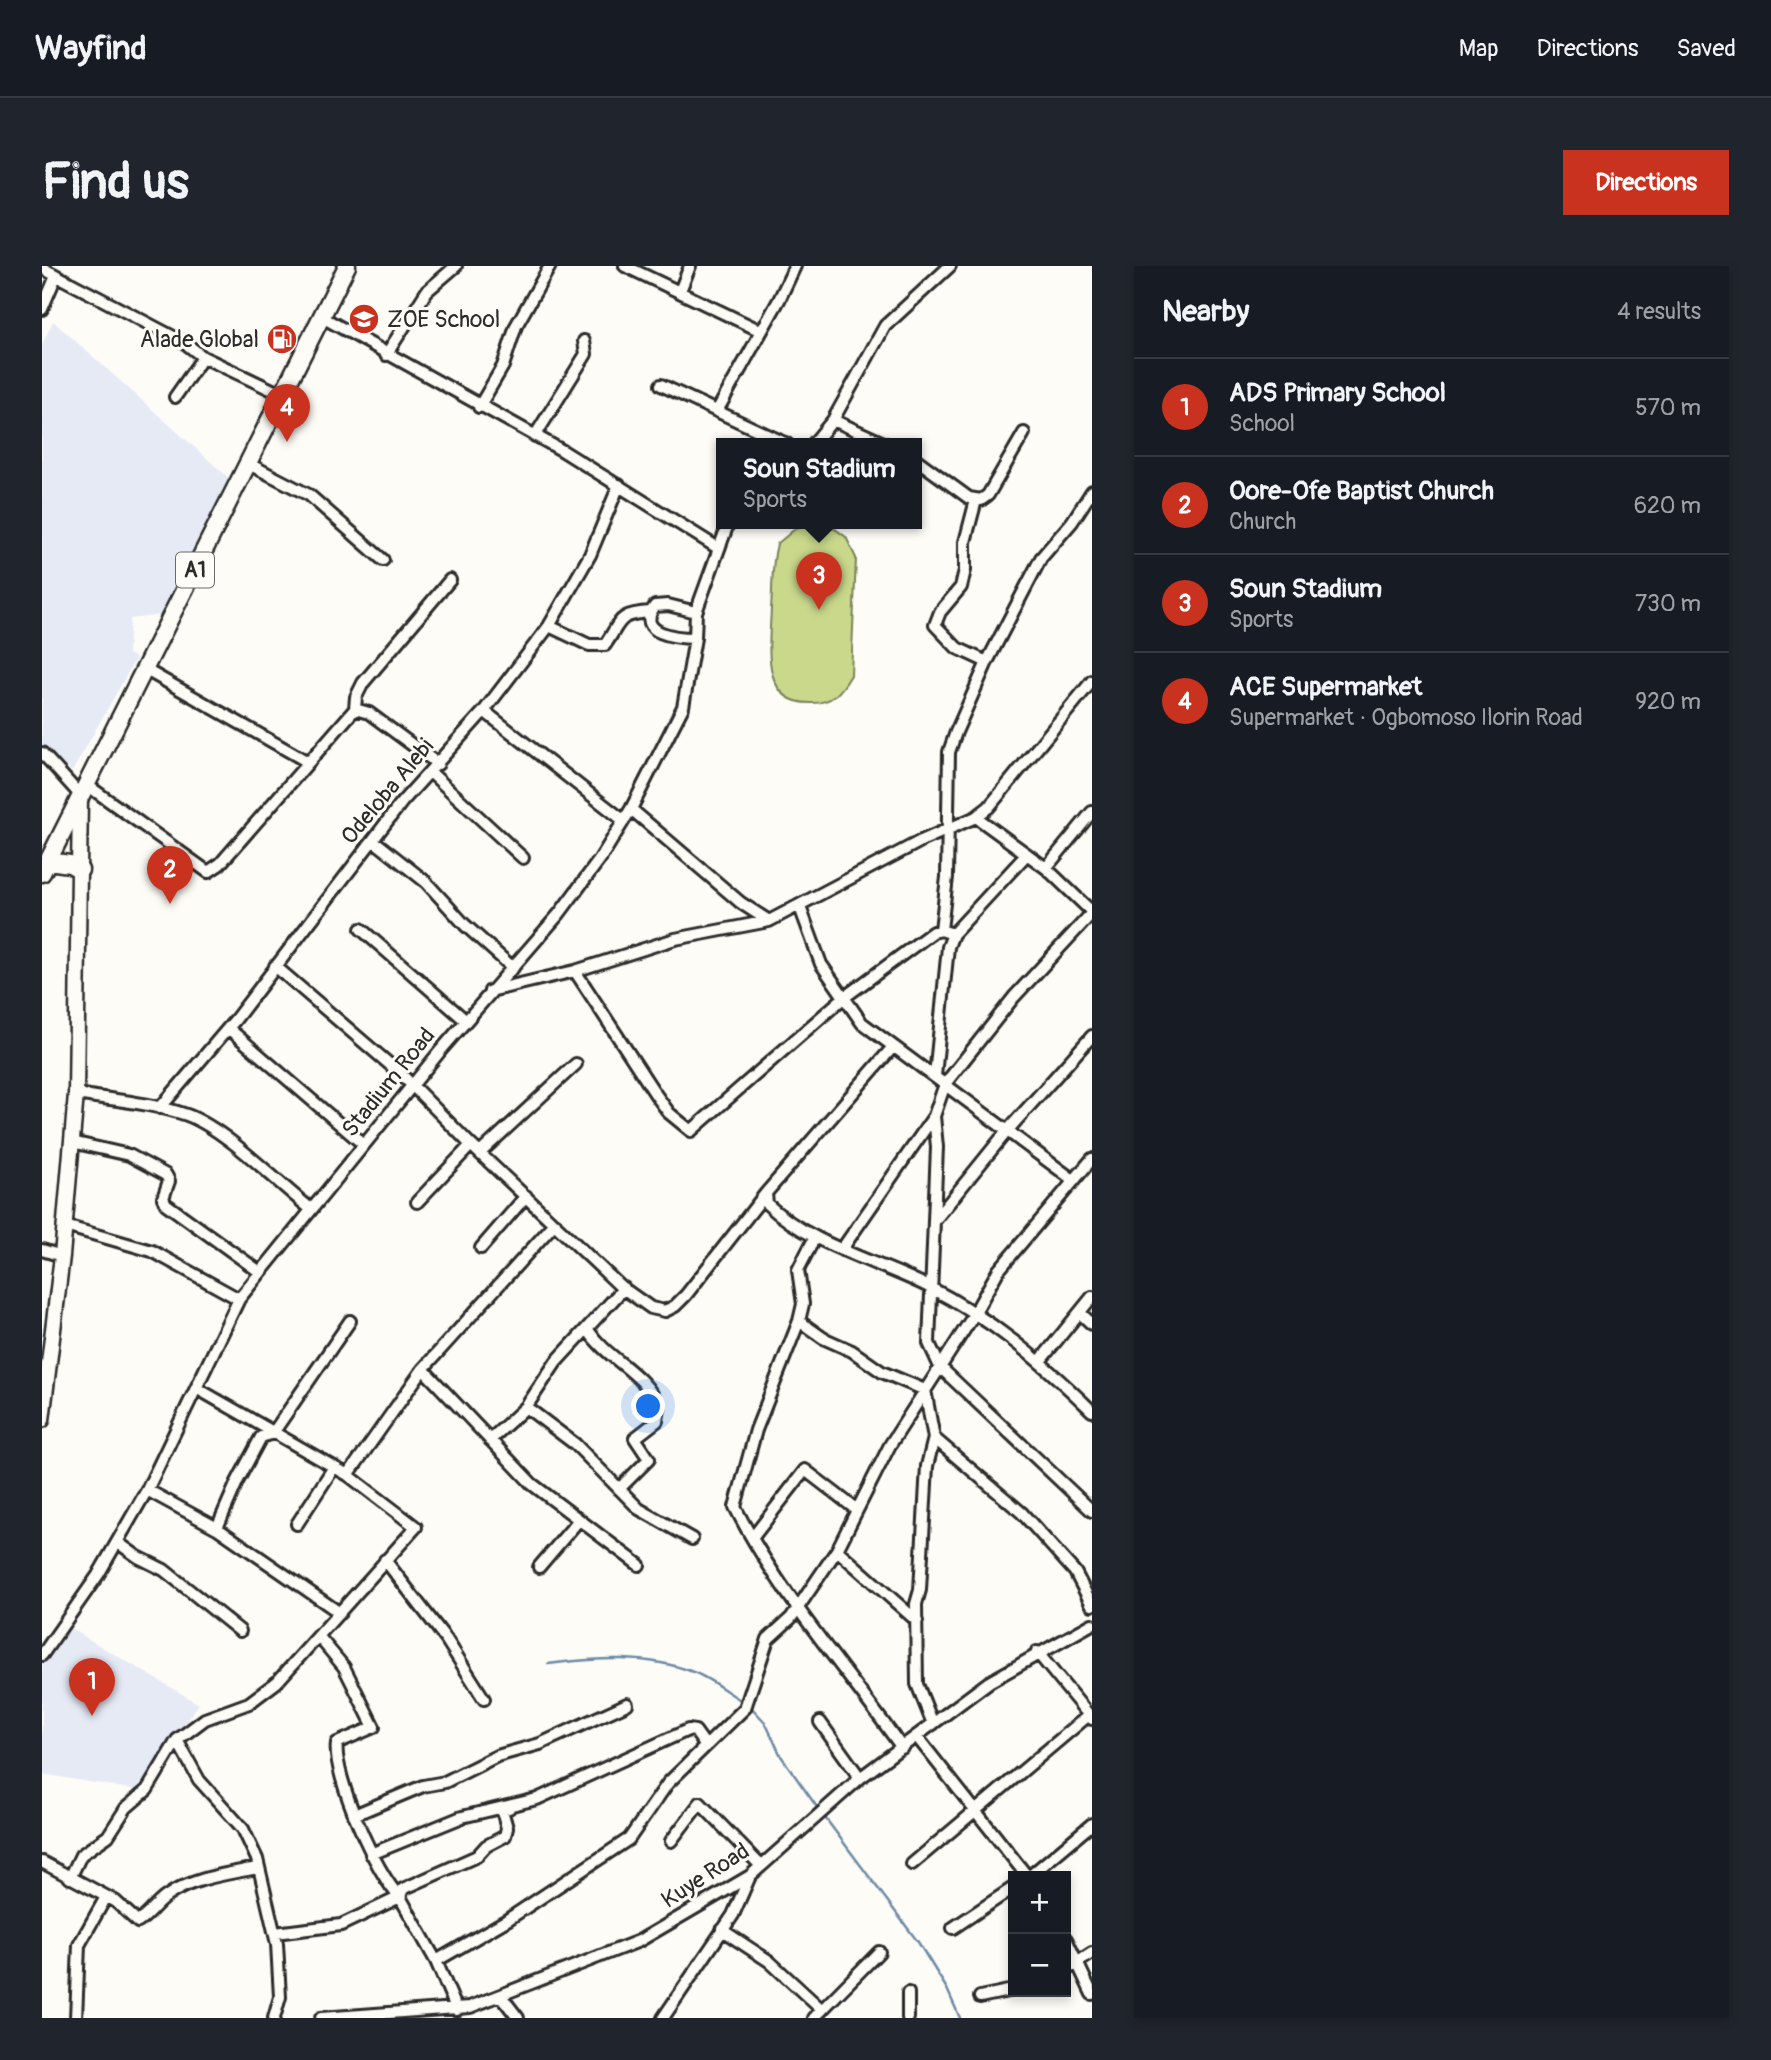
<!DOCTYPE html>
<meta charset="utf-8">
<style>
body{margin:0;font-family:Pangolin,sans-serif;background:#20242c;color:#f1f3f6}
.controls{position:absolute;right:21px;bottom:21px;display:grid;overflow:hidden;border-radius:0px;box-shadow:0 4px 10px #0003}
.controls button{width:63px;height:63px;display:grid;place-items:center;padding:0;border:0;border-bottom:2px solid #363941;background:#171b24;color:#f1f3f6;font:35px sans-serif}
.you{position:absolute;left:607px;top:1141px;width:24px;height:24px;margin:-18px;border:5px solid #fff;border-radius:50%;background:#1a73e8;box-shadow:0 0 0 10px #1a73e833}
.badge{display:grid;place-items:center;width:46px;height:46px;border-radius:50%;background:#c8321e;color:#fff;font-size:23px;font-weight:700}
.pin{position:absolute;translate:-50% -58px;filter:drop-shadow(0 2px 4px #0008)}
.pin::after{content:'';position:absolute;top:37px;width:24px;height:21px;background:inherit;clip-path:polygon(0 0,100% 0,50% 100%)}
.popup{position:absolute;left:674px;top:172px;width:206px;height:91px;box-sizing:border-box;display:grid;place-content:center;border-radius:0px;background:#171b24;filter:drop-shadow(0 2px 5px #0005);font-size:23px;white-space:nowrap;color:#9ea1a6}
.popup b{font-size:26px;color:#f1f3f6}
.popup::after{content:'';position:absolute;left:50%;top:100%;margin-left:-14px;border:14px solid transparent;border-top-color:#171b24}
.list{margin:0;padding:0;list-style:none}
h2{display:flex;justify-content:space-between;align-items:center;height:91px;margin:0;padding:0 28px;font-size:30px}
h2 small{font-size:23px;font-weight:400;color:#9ea1a6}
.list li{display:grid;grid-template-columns:46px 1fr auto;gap:21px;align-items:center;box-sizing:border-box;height:98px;padding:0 28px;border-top:2px solid #363941}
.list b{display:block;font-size:26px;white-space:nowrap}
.list p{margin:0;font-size:23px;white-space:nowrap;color:#9ea1a6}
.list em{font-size:23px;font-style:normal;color:#9ea1a6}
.map{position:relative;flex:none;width:1050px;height:1752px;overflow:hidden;border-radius:0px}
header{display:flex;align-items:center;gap:42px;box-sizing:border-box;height:98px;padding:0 35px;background:#171b24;border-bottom:2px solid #363941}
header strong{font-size:33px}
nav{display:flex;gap:38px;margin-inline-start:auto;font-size:24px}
.intro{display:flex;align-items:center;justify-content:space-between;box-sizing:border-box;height:168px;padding:0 42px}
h1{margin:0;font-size:49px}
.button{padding:18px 32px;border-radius:0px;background:#c8321e;color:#fff;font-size:24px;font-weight:700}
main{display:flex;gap:42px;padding:0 42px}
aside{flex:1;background:#171b24;border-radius:0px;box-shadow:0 4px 10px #0003}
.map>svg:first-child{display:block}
</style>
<header>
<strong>Wayfind</strong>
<nav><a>Map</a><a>Directions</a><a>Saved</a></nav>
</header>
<div class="intro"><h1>Find us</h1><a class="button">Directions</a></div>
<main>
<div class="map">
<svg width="1050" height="1752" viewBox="0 0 1050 1752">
<rect width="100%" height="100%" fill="#fdfcf7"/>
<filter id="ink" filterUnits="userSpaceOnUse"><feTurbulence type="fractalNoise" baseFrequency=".0143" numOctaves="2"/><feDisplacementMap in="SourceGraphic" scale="14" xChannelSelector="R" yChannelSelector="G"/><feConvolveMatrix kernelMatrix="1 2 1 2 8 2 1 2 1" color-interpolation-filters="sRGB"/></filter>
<g filter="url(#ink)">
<!-- built -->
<path fill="#e6eaf5" d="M 11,55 L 188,213 L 119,349 L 88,353 L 86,388 L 94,392 L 30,506 L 0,478 L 0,79 Z
M 26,1361 L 157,1438 L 94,1524 L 0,1508 L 0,1398 Z"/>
<!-- green -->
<path fill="#c9d88b" stroke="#7a825b" stroke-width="2" d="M 773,258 L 793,263 L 804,271 L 814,292 L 809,409 C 799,426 790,438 768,437 C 717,437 728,376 729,342 C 731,320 729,300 735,278 L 753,263 Z"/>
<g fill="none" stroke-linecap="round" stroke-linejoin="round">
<!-- stream -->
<path stroke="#6d8aa4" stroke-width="2.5" d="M 506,1398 C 553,1392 606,1388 651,1406 C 668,1412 686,1427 702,1436
M 708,1440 L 723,1456 L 739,1490 L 777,1544
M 781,1549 L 876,1676 L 905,1723 L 918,1752"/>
<!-- minor casing -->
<g stroke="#2b2b2b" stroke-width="16">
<path id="minor" d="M 583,0 L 719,65
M 0,2 L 143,77 L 161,91 L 241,129
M 638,25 L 648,0
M 0,43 L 14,10
M 280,51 L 521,185 L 676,282
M 344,89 L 385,25 L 414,0
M 619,119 L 745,178
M 133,131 L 161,91
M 437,141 L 461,100 L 474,60 L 508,0
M 675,145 L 737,34 L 753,0
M 791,154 L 844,178
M 493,170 L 544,88 L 542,75
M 771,178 L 791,154 L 843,60 L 908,0
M 875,194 L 927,232 L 939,234 L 946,229 L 982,167
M 207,198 L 267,229 L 341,294
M 934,234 L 923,276 L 923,304 L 919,321 L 898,346 L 893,359 L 915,382 L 945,396
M 507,360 L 547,379 L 563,379 C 580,354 575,348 609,346
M 653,372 C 636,372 592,368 613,340 L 626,339 L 654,346
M 104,404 L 266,496
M 313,443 L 314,431 L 321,417 L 408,314
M 313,443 L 327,447 L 396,498
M 442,445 L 581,554
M 0,487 L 38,529
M 388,506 L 481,592
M 45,519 L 166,606 L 178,598 L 313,443
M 589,543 L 699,637 L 727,655
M 934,551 L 1004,602 L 1050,646
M 331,574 L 384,616 L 423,659 L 471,702
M 1004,602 L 1050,546
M 758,641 L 779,698 L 820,757 L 1030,913
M 319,663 L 423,754
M 899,664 L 905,611 L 907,486 L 914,466 L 945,396 L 999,292 L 1030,256 L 1050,225
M 233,700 L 360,809 L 429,879 L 578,1020 L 609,1042 L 623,1045 L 633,1040 L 644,1029 L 724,927 L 850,782
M 533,705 L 614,829 L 627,847 L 649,865 L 800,733 L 891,666 L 899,664 L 911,668
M 448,725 L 533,705 L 633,673 L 727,655 L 879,575 L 934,551 L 947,541 L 1050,415
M 186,762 L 322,879
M 893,810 L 906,681 L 911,668 L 985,588
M 34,828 C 71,834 110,837 145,849 C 185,864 234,916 269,943
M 118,842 L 193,754 L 360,536 L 442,445 L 507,360 L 548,289 L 577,219
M 892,850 L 895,881 L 887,1077 L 898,1101 L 1050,1245
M 30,876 L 87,889 L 124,909 L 127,915 L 121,932 L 124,938 L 218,1006
M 438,887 L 534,798
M 724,927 L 725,938 C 769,979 832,994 885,1020 C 950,1053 998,1094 1050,1145
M 375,936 L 429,879
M 893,954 L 965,865 L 1050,770
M 23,960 L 110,985 L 197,1033
M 773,971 L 756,1004 L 761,1038 L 757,1055 L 714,1164 L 693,1241 C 737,1328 804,1403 860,1482
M 439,982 L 484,930
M 800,983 L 892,850 L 903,818 L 972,731 L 1050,647
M 0,984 L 20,990
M 1038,1047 L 1050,1058
M 757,1055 L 781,1072 L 810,1085 L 840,1106 L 883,1124 L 892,1172 L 885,1200 L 878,1324 L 874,1338 L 875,1418 L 891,1458
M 546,1064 C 566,1095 602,1105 617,1141 L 615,1155 L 593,1172 L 607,1193 L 577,1223
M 998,1095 L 1050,1031
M 381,1103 L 490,1218 L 597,1299
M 484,1141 L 533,1178 L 597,1243 L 650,1273
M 892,1172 L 980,1247 L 1033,1306 L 1050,1339
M 448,1174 L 484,1141 L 514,1096 L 582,1022
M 306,1209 L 381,1103 L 513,957
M 105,1224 L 175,1262 L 298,1347
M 255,1258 L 292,1201
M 175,1262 L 195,1216 L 219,1171 L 231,1167 L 308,1055
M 711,1271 L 763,1204 L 815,1244
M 75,1276 L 96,1291 L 122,1304 L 198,1365
M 795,1284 L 875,1355
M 343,1294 L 404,1373 L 442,1433
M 497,1301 L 536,1255
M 277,1371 L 302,1401 L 332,1461 L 295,1477 C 290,1508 335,1610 358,1631 L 394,1695 L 415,1744
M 995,1386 L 1050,1453
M 0,1389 L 56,1309 L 105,1224 L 197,1033 L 399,784 L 517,648 L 558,593 L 589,543 L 641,441 L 653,372 L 654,346 L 686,258
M 778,1456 L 818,1512
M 875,1471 L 985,1610
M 135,1474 L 157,1514 L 201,1563 L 215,1593 L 235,1678 L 238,1731 L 232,1752
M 312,1549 L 381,1520 L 403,1516 L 455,1490 L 498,1478 L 585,1438
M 629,1575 L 658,1537 L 719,1600
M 329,1588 L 420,1551 L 495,1533 L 646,1464 L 653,1465 L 663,1479
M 0,1596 L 73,1635 L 96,1656 C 107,1649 114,1637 125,1630 C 150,1612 185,1608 215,1602
M 870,1598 L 1047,1449
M 988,1610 L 1050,1558
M 28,1612 L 39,1589 L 66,1570 L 84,1542 L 105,1524 L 135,1474 L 163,1453 L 207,1437 L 235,1416 L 374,1261 L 306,1209 L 156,1123
M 911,1662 L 971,1622
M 680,1664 L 727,1695 L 780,1744
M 233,1667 L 299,1659 L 358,1631 L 361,1623 L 435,1590 L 444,1580 L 463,1570 L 465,1562 L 460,1544 L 467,1542
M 1024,1673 L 1050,1728
M 394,1695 L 465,1654 L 587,1573 L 626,1517 L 703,1442 L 726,1373 L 749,1352 L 795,1284 L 848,1179 L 928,1055 L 956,1005 L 1050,893
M 1024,1704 L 1050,1687
M 866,1727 L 866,1752
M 459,1730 L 476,1752
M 938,1731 L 971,1724
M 34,1752 L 37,1679 L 64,1631
M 279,1752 L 428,1741 L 597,1675 L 708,1610 L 818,1512 L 947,1416 L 1050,1358
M 621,1752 L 691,1649 L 708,1610
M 772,1752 L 837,1686"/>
</g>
<!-- major casing -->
<g stroke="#2b2b2b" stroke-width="19">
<path id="major" d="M 0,1154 L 20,990 L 34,828 L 38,531"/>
</g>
<!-- highway casing -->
<g stroke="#2b2b2b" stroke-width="21">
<path id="highway" d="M 6,595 L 28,598 L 38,604
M 0,607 L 305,0"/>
</g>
<!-- minor -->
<use href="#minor" stroke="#fdfcf7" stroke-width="10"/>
<!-- major -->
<use href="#major" stroke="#fdfcf7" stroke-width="14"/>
<!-- highway -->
<use href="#highway" stroke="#fdfcf7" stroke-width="16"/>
</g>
</g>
<!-- icons -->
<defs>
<g id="school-disc" transform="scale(1.575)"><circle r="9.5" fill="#c8321e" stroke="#fdfcf7"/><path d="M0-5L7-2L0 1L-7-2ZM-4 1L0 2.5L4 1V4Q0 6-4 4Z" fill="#fff"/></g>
<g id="fuel-disc" transform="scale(1.575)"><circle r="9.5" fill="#c8321e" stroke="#fdfcf7"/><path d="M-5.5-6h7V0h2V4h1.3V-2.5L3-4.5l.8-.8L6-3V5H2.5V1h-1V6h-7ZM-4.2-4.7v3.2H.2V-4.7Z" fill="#fff"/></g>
</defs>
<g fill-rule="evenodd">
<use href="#school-disc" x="322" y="53"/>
<use href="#fuel-disc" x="240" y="73"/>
</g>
<g text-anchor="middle" stroke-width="6" stroke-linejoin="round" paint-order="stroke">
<!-- shield labels -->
<rect fill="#fdfcf7" stroke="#6a6a68" stroke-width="2" x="134" y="286.5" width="38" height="35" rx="5"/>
<g font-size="21" font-weight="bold" fill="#2b2b2b">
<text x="153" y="311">A1</text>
</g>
<!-- poi labels -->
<g font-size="23" fill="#2b2b2b" stroke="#fdfcf7" text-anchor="start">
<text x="345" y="61">ZOE School</text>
<text x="217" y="81" text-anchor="end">Alade Global</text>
</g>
<!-- street labels -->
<g font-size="23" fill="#2b2b2b" stroke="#fdfcf7">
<text transform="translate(345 525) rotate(-50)" y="8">Odeloba Alebi</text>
<text transform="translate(346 816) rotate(-51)" y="8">Stadium Road</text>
<text transform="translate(663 1609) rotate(-33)" y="8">Kuye Road</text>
</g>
</g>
</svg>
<div class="controls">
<button>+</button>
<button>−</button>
</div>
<div class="you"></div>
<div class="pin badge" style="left:50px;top:1450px">1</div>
<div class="pin badge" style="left:128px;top:638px">2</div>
<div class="pin badge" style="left:777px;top:344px">3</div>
<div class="popup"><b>Soun Stadium</b>Sports</div>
<div class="pin badge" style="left:245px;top:176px">4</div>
</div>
<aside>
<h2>Nearby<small>4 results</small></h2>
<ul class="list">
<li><span class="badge">1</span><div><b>ADS Primary School</b><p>School</p></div><em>570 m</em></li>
<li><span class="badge">2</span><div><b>Oore-Ofe Baptist Church</b><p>Church</p></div><em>620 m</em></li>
<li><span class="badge">3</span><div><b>Soun Stadium</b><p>Sports</p></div><em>730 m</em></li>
<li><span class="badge">4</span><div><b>ACE Supermarket</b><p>Supermarket · Ogbomoso Ilorin Road</p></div><em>920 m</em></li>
</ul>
</aside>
</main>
